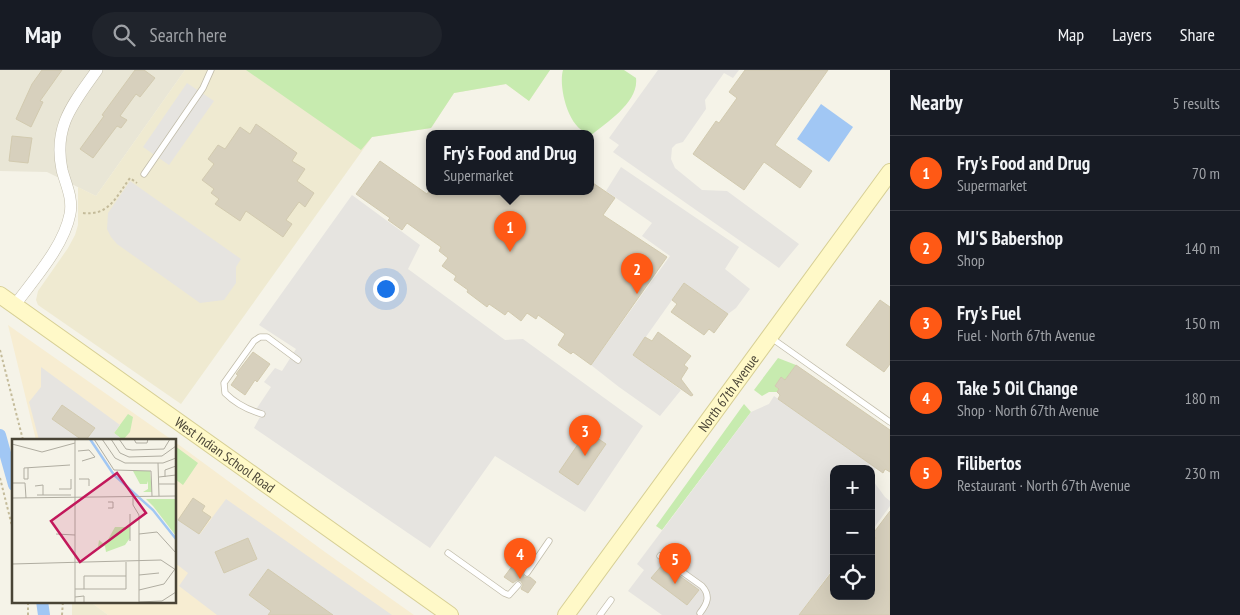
<!DOCTYPE html>
<meta charset="utf-8">
<style>
body{margin:0;font-family:"PT Sans Narrow",sans-serif;background:#20242c;color:#f1f3f6}
.controls{position:absolute;right:15px;bottom:15px;display:grid;overflow:hidden;border-radius:10px;box-shadow:0 5px 20px #0002}
.controls button{width:45px;height:45px;display:grid;place-items:center;padding:0;border:0;border-bottom:1px solid #363941;background:#171b24;color:#f1f3f6;font:25px sans-serif}
.you{position:absolute;left:385px;top:218px;width:18px;height:18px;margin:-12px;border:4px solid #fff;border-radius:50%;background:#1a73e8;box-shadow:0 0 0 8px #1a73e833}
.badge{display:grid;place-items:center;width:32px;height:32px;border-radius:50%;background:#ff5915;color:#fff;font-size:16px;font-weight:700}
.pin{position:absolute;translate:-50% -41px;filter:drop-shadow(0 1px 2px #0008)}
.pin::after{content:'';position:absolute;top:26px;width:18px;height:15px;background:inherit;clip-path:polygon(0 0,100% 0,50% 100%)}
.popup{position:absolute;left:426px;top:60px;width:168px;height:65px;box-sizing:border-box;display:grid;place-content:center;border-radius:10px;background:#171b24;filter:drop-shadow(0 1px 4px #0005);font-size:16px;white-space:nowrap;color:#9ea1a6}
.popup b{font-size:19px;color:#f1f3f6}
.popup::after{content:'';position:absolute;left:50%;top:100%;margin-left:-10px;border:10px solid transparent;border-top-color:#171b24}
.list{margin:0;padding:0;list-style:none}
h2{display:flex;justify-content:space-between;align-items:center;height:65px;margin:0;padding:0 20px;font-size:21px}
h2 small{font-size:16px;font-weight:400;color:#9ea1a6}
.list li{display:grid;grid-template-columns:32px 1fr auto;gap:15px;align-items:center;box-sizing:border-box;height:75px;padding:0 20px;border-top:1px solid #363941}
.list b{display:block;font-size:19px;white-space:nowrap}
.list p{margin:0;font-size:16px;white-space:nowrap;color:#9ea1a6}
.list em{font-size:16px;font-style:normal;color:#9ea1a6}
.icon{flex:none;width:28px;height:28px;fill:none;stroke:currentColor;stroke-width:2;stroke-linecap:round;stroke-linejoin:round}
.map{position:relative;flex:none;width:890px;height:545px;overflow:hidden}
header{display:flex;align-items:center;gap:30px;box-sizing:border-box;height:70px;padding:0 25px;background:#171b24;border-bottom:1px solid #363941}
header strong{font-size:24px}
nav{display:flex;gap:28px;margin-inline-start:auto;font-size:18px}
.search{width:350px;height:45px;background:#20242c;display:flex;align-items:center;gap:12px;box-sizing:border-box;padding:0 18px;border-radius:28px;color:#9ea1a6;font-size:19px}
main{display:flex}
aside{flex:1;background:#171b24}
.map>svg:first-child{display:block}
</style>
<header>
<strong>Map</strong>
<div class="search"><svg class="icon" aria-label="search" viewBox="0 0 24 24"><circle cx="10" cy="10" r="6"/><path d="M15 15l6 6"/></svg>Search here</div>
<nav><a>Map</a><a>Layers</a><a>Share</a></nav>
</header>
<main>
<div class="map">
<svg width="890" height="545" viewBox="0 0 890 545">
<rect width="100%" height="100%" fill="#f5f3e8"/>
<!-- residential -->
<path fill="#e9e6d6" d="M 0,0 L 185,0 L 96,126 L 47,102 L 0,101 Z"/>
<!-- commercial -->
<path fill="#f7edd2" d="M 8,255 L 172,370 L 36,370 Z
M 175,372 L 325,482 L 414,545 L 108,545 L 89,531 L 175,531 Z"/>
<!-- education -->
<path fill="#efead1" d="M 185,0 L 550,0 L 529,31 L 506,14 L 454,23 L 431,58 L 372,67 L 181,334 L 38,235 L 36,230 L 38,221 L 68,178 L 75,165 L 78,155 L 78,117 L 96,126 Z
M 72,531 L 89,531 L 108,545 L 72,545 Z"/>
<!-- green -->
<path fill="#c7ebaf" d="M 246,0 L 550,0 L 529,31 L 506,14 L 454,23 L 431,58 L 372,67 L 361,80 Z
M 563,0 L 624,0 L 636,8 C 639,32 607,52 590,66 L 590,63 C 569,62 558,17 563,0 Z
M 778,288 L 796,295 L 785,310 L 781,307 L 775,316 L 779,319 L 777,322 L 769,322 L 762,326 L 754,320 Z
M 744,334 L 751,342 L 662,460 L 656,456 Z
M 128,344 L 133,347 L 130,362 L 123,370 L 114,363 Z
M 175,376 L 198,393 L 183,415 L 175,409 Z"/>
<!-- parking -->
<path fill="#e6e4e0" d="M 658,0 L 739,0 L 733,8 L 724,3 L 705,30 L 706,39 L 683,72 L 676,74 L 672,78 L 671,89 L 675,98 L 702,120 L 727,121 L 799,174 L 779,198 L 613,82 L 619,75 L 609,68 Z
M 187,13 L 214,31 L 169,95 L 143,77 Z
M 621,97 L 739,177 L 725,199 L 750,219 L 736,238 L 728,244 L 684,213 L 672,230 L 633,285 L 681,320 L 660,346 L 619,317 L 591,295 L 670,186 L 642,166 L 652,153 L 606,121 Z
M 130,111 L 241,189 L 236,197 L 236,213 L 224,230 L 200,233 L 117,174 L 111,167 L 107,159 L 108,143 Z
M 352,125 L 420,175 L 408,199 L 505,270 L 523,269 L 643,356 L 585,442 L 495,386 L 430,478 L 254,358 L 260,347 L 253,344 L 271,317 L 264,312 L 275,298 L 282,301 L 296,279 L 259,255 Z
M 41,297 L 120,355 L 114,363 L 123,370 L 39,370 L 29,332 L 41,317 Z
M 774,326 L 876,398 L 871,405 L 871,399 L 834,399 L 834,501 L 832,500 L 799,545 L 662,545 L 628,521 L 644,500 L 637,494 L 751,342 L 769,334 Z
M 871,408 L 885,427 L 890,431 L 890,436 L 871,462 Z
M 226,429 L 392,545 L 217,545 L 179,516 L 188,503 L 175,493 L 175,447 L 200,464 Z"/>
<!-- water -->
<path fill="#a1c7f4" d="M 821,34 L 853,57 L 829,92 L 797,69 Z"/>
<g fill="none" stroke-linecap="round" stroke-linejoin="round">
<!-- canal -->
<path stroke="#a1c7f4" stroke-width="12" d="M 0,365 L 14,415
M 42,531 L 44,545"/>
</g>
<!-- building -->
<path fill="#d7d0bd" stroke="#d2caaf" d="M 42,0 L 62,0 L 40,31 L 43,32 L 31,57 L 16,49 L 32,14 Z
M 135,0 L 144,0 L 155,8 L 140,27 L 136,24 L 120,46 L 127,50 L 121,58 L 117,56 L 93,88 L 80,79 L 104,46 L 102,45 Z
M 745,0 L 828,0 L 775,75 L 812,101 L 800,118 L 764,92 L 744,120 L 693,84 L 716,51 L 719,53 L 737,28 L 729,22 Z
M 256,54 L 297,83 L 292,91 L 305,99 L 297,111 L 314,123 L 305,137 L 299,132 L 286,150 L 292,154 L 283,167 L 246,141 L 240,151 L 215,134 L 219,129 L 211,123 L 214,119 L 202,110 L 214,94 L 208,89 L 218,75 L 225,79 L 240,57 L 250,64 Z
M 12,66 L 32,68 L 28,93 L 9,91 Z
M 380,91 L 427,124 L 429,121 L 437,126 L 441,121 L 590,121 L 590,111 L 615,128 L 603,145 L 667,187 L 591,295 L 573,282 L 571,284 L 558,275 L 565,264 L 538,245 L 536,249 L 527,243 L 521,251 L 508,241 L 505,245 L 489,234 L 487,237 L 467,222 L 468,220 L 454,210 L 456,206 L 442,196 L 448,188 L 439,181 L 441,177 L 407,153 L 402,160 L 388,150 L 390,148 L 356,124 Z
M 684,213 L 728,244 L 714,263 L 709,259 L 704,265 L 671,242 L 677,234 L 672,230 Z
M 880,230 L 890,237 L 890,294 L 884,302 L 846,275 Z
M 658,262 L 691,286 L 684,295 L 688,298 L 681,309 L 693,325 L 691,326 L 633,285 L 645,267 L 652,271 Z
M 253,282 L 270,294 L 257,312 L 255,310 L 245,325 L 231,315 L 238,305 L 236,304 Z
M 796,295 L 890,360 L 890,402 L 885,399 L 883,403 L 778,329 L 780,325 L 777,322 L 779,319 L 775,316 L 781,307 L 785,310 Z
M 62,335 L 95,358 L 86,370 L 82,370 L 52,349 Z
M 587,361 L 606,374 L 578,415 L 559,402 Z
M 193,428 L 205,436 L 202,441 L 211,447 L 199,464 L 178,450 Z
M 890,441 L 890,545 L 799,545 L 834,499 L 834,526 L 871,526 L 871,475 L 876,468 L 872,465 Z
M 248,468 L 257,489 L 224,503 L 215,482 Z
M 663,494 L 699,520 L 687,535 L 651,508 Z
M 513,495 L 522,502 L 524,507 L 530,507 L 536,512 L 528,523 L 521,519 L 523,515 L 521,511 L 517,510 L 513,513 L 504,507 Z
M 268,499 L 333,545 L 268,545 L 271,541 L 249,525 Z"/>
<g fill="none" stroke-linecap="round" stroke-linejoin="round">
<!-- service casing -->
<g stroke="#c1bcaa" stroke-width="7">
<path id="service" d="M 144,104 L 203,18 L 211,0
M 770,267 L 890,352
M 262,344 C 248,340 235,333 225,323 L 224,313 L 254,271 L 260,267 L 267,267 L 298,290
M 448,483 L 504,523 L 509,525 L 518,515
M 660,486 L 702,516 C 711,526 707,534 700,543
M 527,503 L 549,471
M 600,545 L 611,530"/>
</g>
<!-- minor casing -->
<g stroke="#c1bcaa" stroke-width="12">
<path id="minor" d="M 15,235 C 34,209 64,176 70,144 C 73,128 66,115 62,100 C 53,56 73,34 97,0"/>
</g>
<!-- secondary casing -->
<g stroke="#d7cf95" stroke-width="18">
<g id="secondary">
<path id="s1" d="M 0,225 L 450,545"/>
<path id="s2" d="M 566,545 L 890,102"/>
</g>
</g>
<!-- path -->
<path stroke="#c4bb9a" stroke-width="2" stroke-dasharray="2.5 2.5" stroke-linecap="butt" d="M 83,143 C 109,146 116,127 130,108 L 137,113
M 0,280 L 23,370
M 0,408 L 14,464
M 28,545 L 28,531
M 62,545 L 63,531"/>
<!-- service -->
<use href="#service" stroke="#fff" stroke-width="5.5"/>
<!-- minor -->
<use href="#minor" stroke="#fff" stroke-width="11"/>
<!-- secondary -->
<use href="#secondary" stroke="#fff9c8" stroke-width="16"/>
</g>
<g text-anchor="middle" stroke-width="4.5" stroke-linejoin="round" paint-order="stroke">
<!-- street labels -->
<g font-size="14" fill="#494436" stroke="#fff">
<text dy="5" stroke="none"><textPath href="#s2" startOffset="275">North 67th Avenue</textPath></text>
<text dy="5" stroke="none"><textPath href="#s1" startOffset="276">West Indian School Road</textPath></text>
</g>
</g>
<!-- overview -->
<g transform="translate(12 369)">
<rect width="164" height="164" fill="#f5f3e8"/>
<path d="M 121,32 L 138,32 L 140,53 L 131,53 L 136,50 L 136,42 L 135,45 L 128,45 ZM 134,60 L 164,60 L 164,97 L 141,67 ZM 103,88 L 118,88 L 118,99 L 113,106 L 94,113 L 93,107 L 86,108 L 87,101 L 93,106 Z" fill="#c7ebaf"/>
<path fill="none" stroke="#a1c7f4" stroke-width="2.5" d="M 78,0 L 102,36 L 141,71 L 164,100"/>
<path fill="none" stroke="#b0ada1" stroke-width="1" d="M 82,0 L 102,31 L 139,32 L 140,57M 90,0 L 103,19 L 113,24 L 151,24 L 164,19M 99,0 L 108,14 L 117,18 L 150,17 L 164,7M 107,0 L 114,10 L 120,11 L 152,10 L 158,0M 122,0 L 124,4 L 135,4 L 136,0M 0,5 L 30,13 L 63,4M 66,12 L 77,11 L 83,18 L 70,22M 146,24 L 147,57M 16,29 L 16,40 L 12,40 L 12,29 L 58,26M 147,38 L 164,36M 153,38 L 153,31 L 164,27M 67,40 L 77,40 L 77,47M 0,44 L 13,44 L 14,59M 147,45 L 164,45M 23,47 L 31,46 L 31,56 L 25,56M 47,50 L 59,50 L 59,40M 31,56 L 59,56M 121,58 L 121,66 L 127,76 L 127,163M 0,59 L 164,57M 96,63 L 101,63 L 101,69 L 96,69M 118,75 L 118,102M 44,95 L 63,96M 127,95 L 145,93 L 164,114M 0,125 L 149,121 L 164,131M 127,136 L 147,134M 63,150 L 114,150 L 114,123M 72,150 L 72,137 L 114,137M 127,151 L 152,145 L 163,130M 63,158 L 72,157 L 72,163M 63,163 L 63,0M 127,163 L 150,162 L 164,153"/>
<path fill="#c2185b" fill-opacity="0.15" stroke="#c2185b" stroke-width="2.5" d="M 105,34 L 134,74 L 68,123 L 39,82 Z"/>
<rect width="164" height="164" fill="none" stroke="#494436" stroke-width="2.5"/>
</g>
</svg>
<div class="controls">
<button>+</button>
<button>−</button>
<button><svg class="icon" aria-label="locate" viewBox="0 0 24 24"><circle cx="12" cy="12" r="6"/><path d="M12 2v4M12 18v4M2 12h4M18 12h4"/></svg></button>
</div>
<div class="you"></div>
<div class="pin badge" style="left:510px;top:182px">1</div>
<div class="popup"><b>Fry's Food and Drug</b>Supermarket</div>
<div class="pin badge" style="left:637px;top:224px">2</div>
<div class="pin badge" style="left:585px;top:386px">3</div>
<div class="pin badge" style="left:520px;top:509px">4</div>
<div class="pin badge" style="left:675px;top:514px">5</div>
</div>
<aside>
<h2>Nearby<small>5 results</small></h2>
<ul class="list">
<li><span class="badge">1</span><div><b>Fry's Food and Drug</b><p>Supermarket</p></div><em>70 m</em></li>
<li><span class="badge">2</span><div><b>MJ'S Babershop</b><p>Shop</p></div><em>140 m</em></li>
<li><span class="badge">3</span><div><b>Fry's Fuel</b><p>Fuel · North 67th Avenue</p></div><em>150 m</em></li>
<li><span class="badge">4</span><div><b>Take 5 Oil Change</b><p>Shop · North 67th Avenue</p></div><em>180 m</em></li>
<li><span class="badge">5</span><div><b>Filibertos</b><p>Restaurant · North 67th Avenue</p></div><em>230 m</em></li>
</ul>
</aside>
</main>
